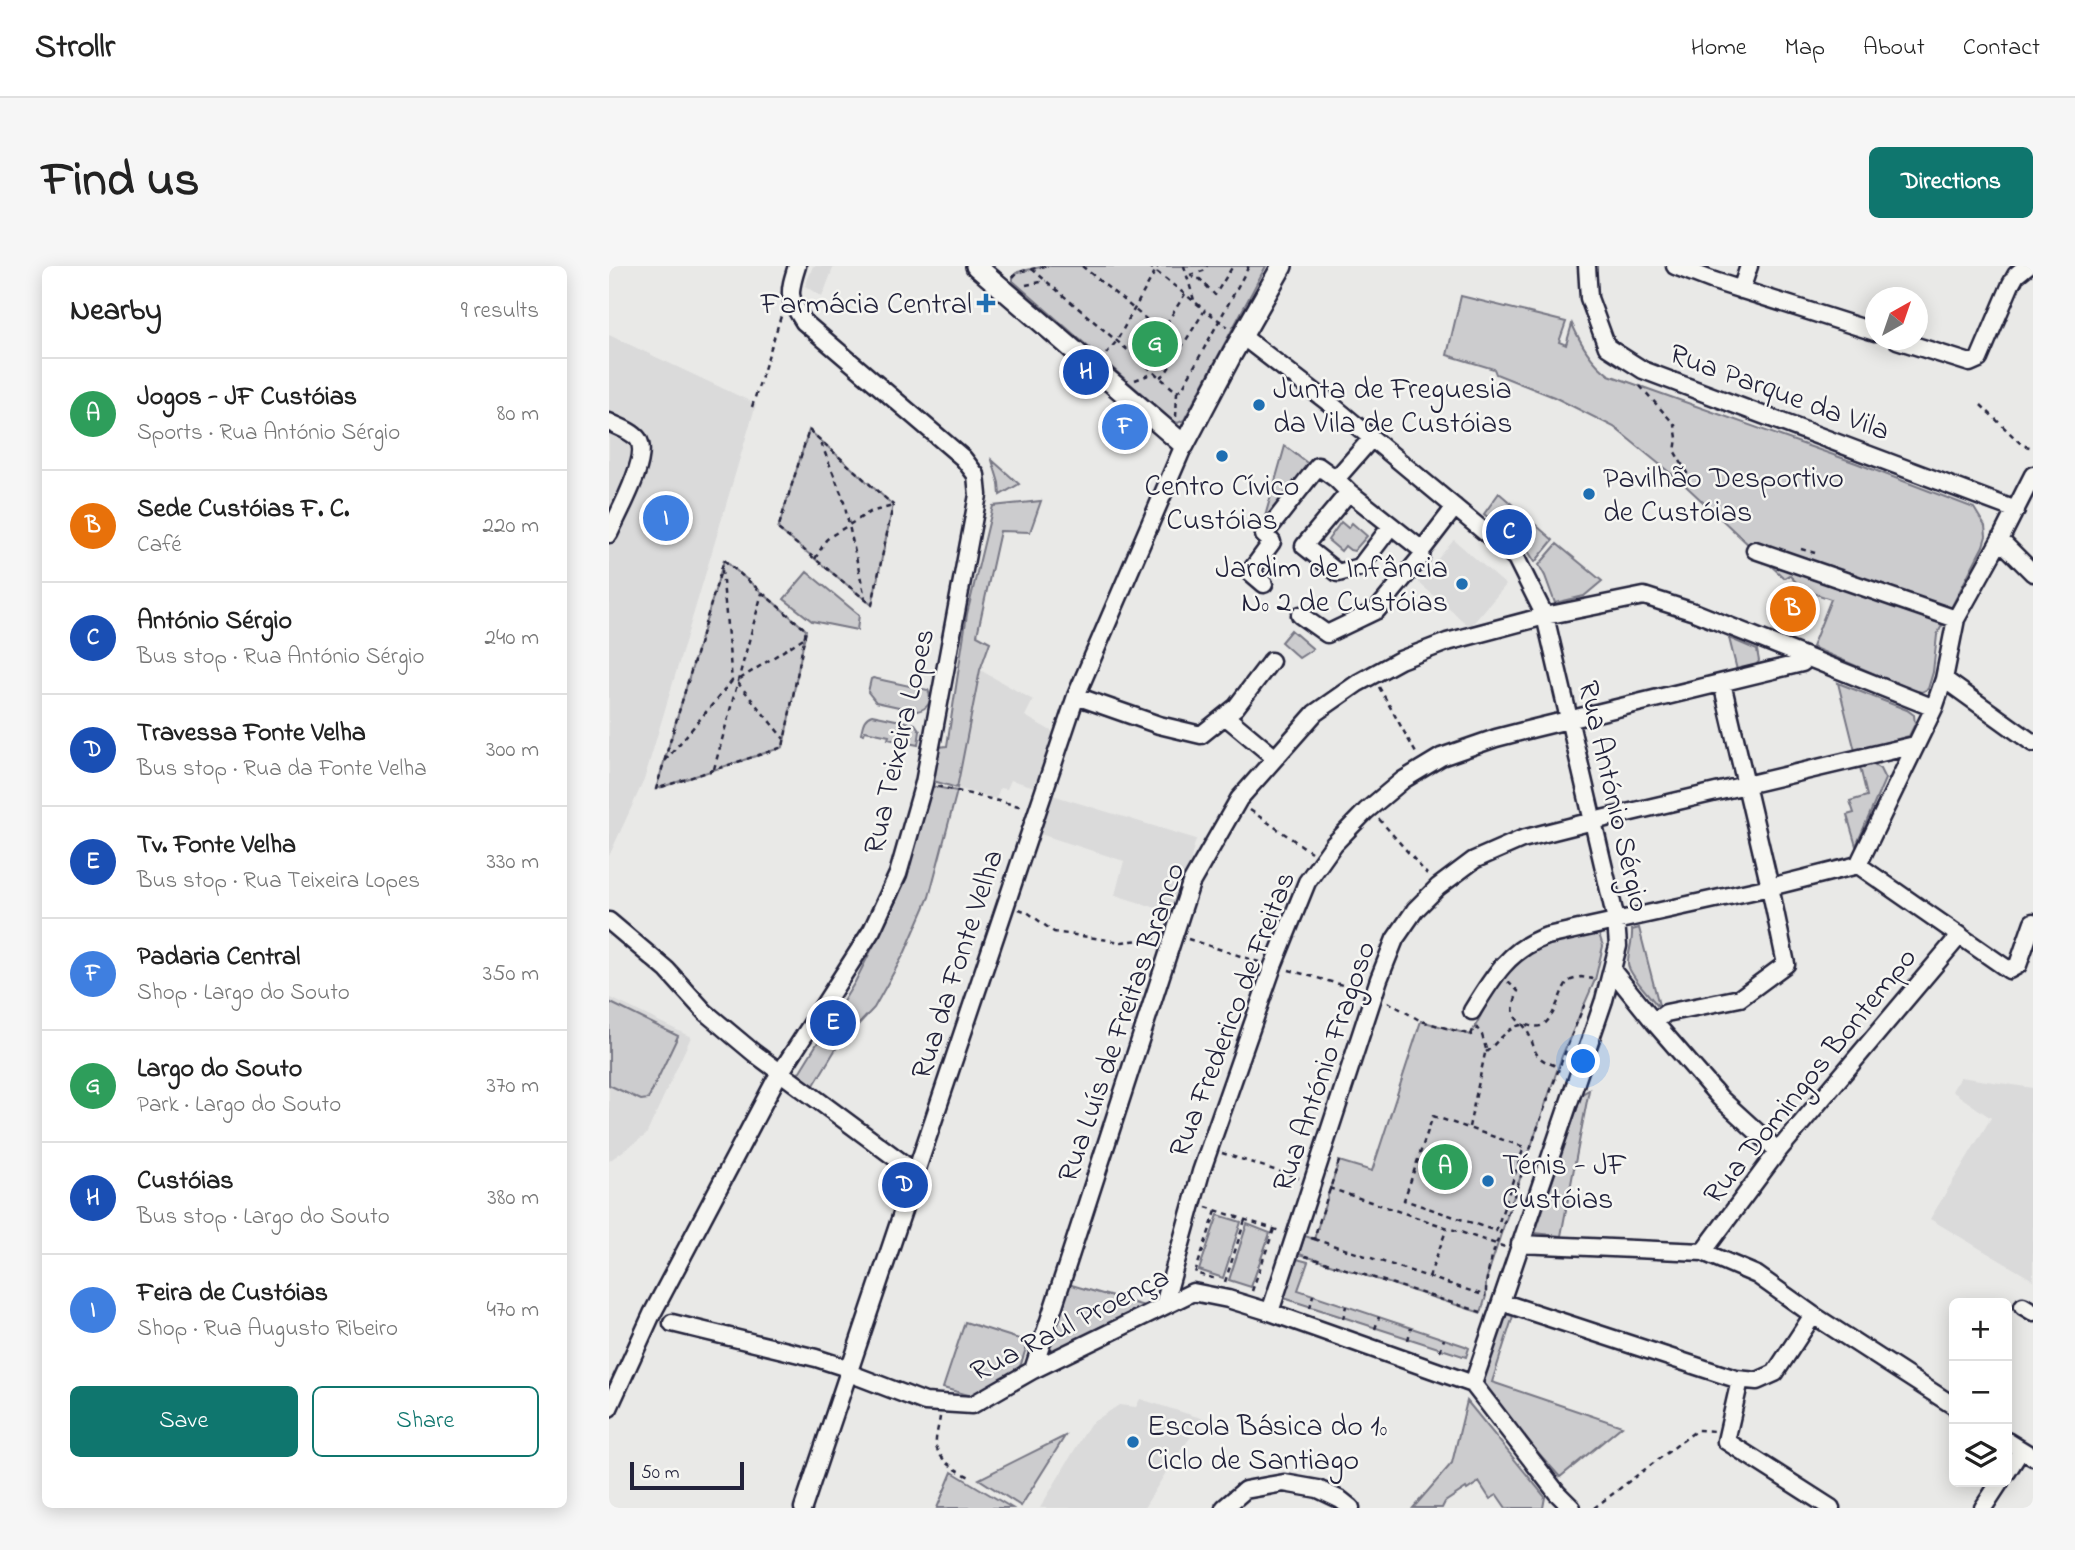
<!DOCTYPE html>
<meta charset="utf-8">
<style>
body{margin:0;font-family:"Indie Flower",sans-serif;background:#f6f6f6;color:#222}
.controls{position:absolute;right:21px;bottom:21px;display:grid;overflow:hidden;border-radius:10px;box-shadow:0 4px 18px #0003}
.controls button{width:63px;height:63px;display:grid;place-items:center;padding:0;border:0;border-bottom:2px solid #e0e0e0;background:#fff;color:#222;font:35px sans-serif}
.compass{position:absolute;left:1256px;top:21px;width:63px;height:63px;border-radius:50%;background:#fff;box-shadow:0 4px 18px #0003;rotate:40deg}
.scale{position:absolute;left:21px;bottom:18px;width:114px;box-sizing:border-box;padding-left:7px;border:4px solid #22223b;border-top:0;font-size:19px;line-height:24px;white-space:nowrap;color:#22223b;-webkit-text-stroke:5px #f6f6f2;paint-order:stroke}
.you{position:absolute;left:975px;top:796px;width:24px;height:24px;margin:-18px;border:5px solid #fff;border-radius:50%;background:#1a73e8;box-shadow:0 0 0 10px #1a73e833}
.badge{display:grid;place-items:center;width:46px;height:46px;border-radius:50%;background:#0f766e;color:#fff;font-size:23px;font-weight:700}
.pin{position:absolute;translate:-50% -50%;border:4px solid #fff;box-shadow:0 2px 7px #0006}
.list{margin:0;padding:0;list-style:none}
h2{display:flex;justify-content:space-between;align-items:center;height:91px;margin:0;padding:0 28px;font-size:30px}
h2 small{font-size:23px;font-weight:400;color:#767676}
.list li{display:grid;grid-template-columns:46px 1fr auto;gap:21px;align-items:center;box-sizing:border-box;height:112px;padding:0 28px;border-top:2px solid #e0e0e0}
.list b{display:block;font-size:26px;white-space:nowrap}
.list p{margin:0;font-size:23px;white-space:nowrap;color:#767676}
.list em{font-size:23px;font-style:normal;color:#767676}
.actions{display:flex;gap:14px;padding:21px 28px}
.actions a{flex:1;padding:16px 0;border:2px solid #0f766e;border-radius:10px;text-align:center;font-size:24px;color:#0f766e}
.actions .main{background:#0f766e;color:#fff}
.icon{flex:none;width:38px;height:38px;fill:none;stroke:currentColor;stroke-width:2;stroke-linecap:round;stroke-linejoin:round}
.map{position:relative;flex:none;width:1424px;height:1242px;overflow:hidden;border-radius:10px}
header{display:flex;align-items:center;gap:42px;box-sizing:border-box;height:98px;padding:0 35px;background:#fff;border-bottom:2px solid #e0e0e0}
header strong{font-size:33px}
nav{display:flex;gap:38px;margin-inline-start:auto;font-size:24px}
.intro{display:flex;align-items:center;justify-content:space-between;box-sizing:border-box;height:168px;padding:0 42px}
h1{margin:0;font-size:49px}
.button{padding:18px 32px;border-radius:10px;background:#0f766e;color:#fff;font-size:24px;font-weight:700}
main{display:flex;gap:42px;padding:0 42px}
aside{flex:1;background:#fff;border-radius:10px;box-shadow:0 4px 18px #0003}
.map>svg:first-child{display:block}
</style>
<header>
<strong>Strollr</strong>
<nav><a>Home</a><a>Map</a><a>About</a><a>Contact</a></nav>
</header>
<div class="intro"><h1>Find us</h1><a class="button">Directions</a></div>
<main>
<aside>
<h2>Nearby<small>9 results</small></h2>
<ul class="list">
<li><span class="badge" style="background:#2e9e5b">A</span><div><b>Jogos - JF Custóias</b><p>Sports · Rua António Sérgio</p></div><em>80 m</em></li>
<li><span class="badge" style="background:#e8710a">B</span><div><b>Sede Custóias F. C.</b><p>Café</p></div><em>220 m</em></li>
<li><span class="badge" style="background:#1a4fb4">C</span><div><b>António Sérgio</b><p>Bus stop · Rua António Sérgio</p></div><em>240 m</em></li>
<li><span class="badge" style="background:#1a4fb4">D</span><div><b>Travessa Fonte Velha</b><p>Bus stop · Rua da Fonte Velha</p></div><em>300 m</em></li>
<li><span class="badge" style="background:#1a4fb4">E</span><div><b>Tv. Fonte Velha</b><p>Bus stop · Rua Teixeira Lopes</p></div><em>330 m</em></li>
<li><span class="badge" style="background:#3f7fe0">F</span><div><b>Padaria Central</b><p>Shop · Largo do Souto</p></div><em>350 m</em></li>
<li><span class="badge" style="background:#2e9e5b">G</span><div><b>Largo do Souto</b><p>Park · Largo do Souto</p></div><em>370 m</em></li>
<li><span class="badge" style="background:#1a4fb4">H</span><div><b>Custóias</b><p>Bus stop · Largo do Souto</p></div><em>380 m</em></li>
<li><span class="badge" style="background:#3f7fe0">I</span><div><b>Feira de Custóias</b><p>Shop · Rua Augusto Ribeiro</p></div><em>470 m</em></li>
</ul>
<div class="actions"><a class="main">Save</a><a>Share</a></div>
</aside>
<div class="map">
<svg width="1424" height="1242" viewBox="0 0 1424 1242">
<rect width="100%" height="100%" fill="#e9e9e7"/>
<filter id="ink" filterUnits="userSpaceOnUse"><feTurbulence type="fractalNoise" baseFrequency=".0143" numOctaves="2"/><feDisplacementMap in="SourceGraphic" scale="14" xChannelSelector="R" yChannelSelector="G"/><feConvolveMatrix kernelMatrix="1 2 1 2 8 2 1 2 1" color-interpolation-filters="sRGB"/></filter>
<g filter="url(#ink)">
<!-- built -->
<path fill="#dadada" d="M 204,0 L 225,0 L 213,31 L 196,20 Z
M 0,69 L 147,138 L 35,514 L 0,590 Z
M 845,274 L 897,319 L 861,361 L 809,316 Z
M 371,404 L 424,434 L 416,450 L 444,466 L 426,521 L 402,514 L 398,523 L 391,522 L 387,533 L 348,522 Z
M 443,529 L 587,573 L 567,648 L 506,629 L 515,595 L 431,568 Z
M 0,731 L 82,771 L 37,869 L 0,895 Z
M 1351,811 L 1424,822 L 1424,1014 L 1321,953 L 1382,852 L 1343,825 Z
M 531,1133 L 595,1153 L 564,1195 L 535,1242 L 431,1242 L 481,1158 L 510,1139 L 527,1141 Z"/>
<!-- green -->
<path fill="#ccccce" stroke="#777784" stroke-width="2" d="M 436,0 L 657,0 L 575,154 L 569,157 L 564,155 L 404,15 L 404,10 L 409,6 Z
M 852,30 L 957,56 L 950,76 L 957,79 L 963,58 C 972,78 982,96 1000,109 L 1247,197 L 1365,242 L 1376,260 L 1377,270 L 1374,280 L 1328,369 L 1324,406 L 1319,423 L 1313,426 L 1303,424 L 1203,381 L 1222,333 L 1195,324 L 1180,309 L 1175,312 L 1077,220 L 1005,161 L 945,131 L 887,108 L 885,103 L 838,89 Z
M 200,164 L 284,239 L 263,339 L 169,263 Z
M 676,180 L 702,200 L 653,261 Z
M 383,194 L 410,218 L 391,229 L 390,217 Z
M 890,227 L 944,274 L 926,296 L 917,282 L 875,248 Z
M 432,235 L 421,266 L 391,265 L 368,369 L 381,376 L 371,404 L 348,522 L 321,514 L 330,481 L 338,480 L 358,348 L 384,240 Z
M 732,256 L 739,262 L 743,257 L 758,270 L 745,285 L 741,284 L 736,280 L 732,285 L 719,274 Z
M 948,278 L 993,315 L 975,330 L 946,337 L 936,310 L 930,299 Z
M 115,294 L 197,364 L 174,481 L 47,523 Z
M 198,306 L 250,349 L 248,364 L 203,355 L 175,333 Z
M 682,364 L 704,383 L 690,392 L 672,376 Z
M 1120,372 L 1148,384 L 1150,395 L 1146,400 L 1128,404 Z
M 264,412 L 319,424 C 324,435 319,443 308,445 L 267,436 L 259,426 L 262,413 Z
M 1229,417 L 1298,444 L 1305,449 L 1306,458 L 1300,470 L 1246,485 Z
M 263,449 L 306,458 L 311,465 L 309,479 L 279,473 L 280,470 L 256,465 L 255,468 L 252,467 C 254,459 254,452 263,449 Z
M 1258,495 L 1271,503 L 1276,513 L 1247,580 L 1238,549 L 1245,547 L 1241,535 L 1258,530 L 1250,497 Z
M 316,519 L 348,525 L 320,631 L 296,686 L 265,742 L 228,781 L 202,824 L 188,810 L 246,716 L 289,631 L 303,587 Z
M 1030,662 L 1051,743 C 1044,733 1018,707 1019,697 C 1019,685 1024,678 1023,664 Z
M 990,668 L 994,680 L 986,714 L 953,790 L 892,968 L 877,1014 L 877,1030 L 872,1047 L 690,988 L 696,970 L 705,973 L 730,895 L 763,905 L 812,755 L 862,769 C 876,740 893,704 922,687 C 942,675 968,672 990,668 Z
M 0,736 L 69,770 L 39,833 L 32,834 L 0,819 Z
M 980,824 L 952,970 L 926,967 L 973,828 Z
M 609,949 L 632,956 L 614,1012 L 590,1004 Z
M 638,958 L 661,967 L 642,1021 L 620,1014 Z
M 688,993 L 699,996 L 689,1024 L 856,1080 L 860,1082 L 857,1091 L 675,1032 Z
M 459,1018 L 539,1041 L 458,1084 L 437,1083 Z
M 892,1047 L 904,1050 L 883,1116 L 1013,1160 L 951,1211 L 868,1118 Z
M 356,1056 L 419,1076 L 412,1098 L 406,1108 L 363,1130 L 334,1122 Z
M 858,1135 L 936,1231 L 934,1242 L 897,1242 L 888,1229 L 881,1233 L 870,1216 L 858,1224 L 857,1222 L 836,1236 L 833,1242 L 804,1242 L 843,1197 Z
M 456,1170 L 412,1240 L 370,1213 Z
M 343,1206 L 403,1242 L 328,1242 Z"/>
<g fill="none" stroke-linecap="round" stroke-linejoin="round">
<!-- minor casing -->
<g stroke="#22223b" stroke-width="21">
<path id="minor" d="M 978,0 L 980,32 L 998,81 L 1034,104 L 1407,244
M 1066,0 L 1105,15 L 1266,66
M 1132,24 L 1140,0
M 633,70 L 724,140 L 907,292 L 936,350 L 1007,654 L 1009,680 L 995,734 L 864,1118
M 1288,74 L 1361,97 L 1370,93 L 1402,18 L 1407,9 L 1418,0
M 0,156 C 9,161 23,165 29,173 C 42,191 8,249 0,268
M 762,173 L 727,213 L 740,226 L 813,284 L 846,241
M 1424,209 L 1391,274 L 1347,353 L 1335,413 L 1325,442 L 1249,599 L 1400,704 L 1409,699 L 1424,656
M 740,226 L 695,280 L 729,307 L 751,301 L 782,260
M 1391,274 L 1424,307
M 1146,284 L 1347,353
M 655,318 L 641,306 L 663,276 L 655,269 L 709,200 L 727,213
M 691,349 L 718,368 L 768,344 L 812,291 L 813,284
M 1335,413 L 1424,477
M 467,430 L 550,459 L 592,469 L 627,441 L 662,395
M 616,450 L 665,491
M 0,655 L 58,704 L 96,746 L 145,787 L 307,907
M 1003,704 L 1045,756 L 1111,832 L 1169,885
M 863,745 C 883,712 900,683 938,670 L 1161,621 L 1249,599
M 1045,756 L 1057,747 L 1131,732 L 1177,698 L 1161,621 L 1113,417
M 911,978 L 1094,986 L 1148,1009 L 1204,1049 L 1345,1140
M 1094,986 L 1169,885 L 1351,669
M 892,1036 L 1127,1113 L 1148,1115 L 1166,1107 L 1204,1049
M 555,1039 L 592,906 L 664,700 L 698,616 L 725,578 L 757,545 L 794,514 L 832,491 L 887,472 L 926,462 L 1193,397 L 1198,392
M 1414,1040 L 1424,1046
M 661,1046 L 770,713 L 786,673 L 806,644 L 829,621 L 865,594 L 913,573 L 984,555 L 1306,479
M 63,1057 L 207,1092 L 241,1103
M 424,1104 L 582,617 L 630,533 L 706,447 L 749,417 L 791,394 L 838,376 L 936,350 L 1035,330 L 1085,346 L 1325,442
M 240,1107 L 316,1136 L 363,1139 L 424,1104 L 584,1026 L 619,1033 L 661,1046 L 864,1118
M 1131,1114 L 1117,1175 L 1222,1242
M 864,1118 L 948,1227 L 963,1242
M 0,1142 L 43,1048 L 166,815 L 263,664 L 289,608 L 315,517 L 369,229 L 367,209 L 354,192 L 195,56 C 179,31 179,28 188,0
M 1398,1175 L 1424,1191
M 1398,1206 L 1412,1184
M 194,1242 L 467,430 L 575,179
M 615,1242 L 636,1224 L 675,1217 L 709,1223 L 732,1234 L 742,1242
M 1374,1242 L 1391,1216"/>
</g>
<!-- major casing -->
<g stroke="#22223b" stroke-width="24">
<path id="major" d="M 367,0 L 575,179 L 623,88 L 673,0"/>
</g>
<!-- path -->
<path stroke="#22223b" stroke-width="2.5" stroke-dasharray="5 5" stroke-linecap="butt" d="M 473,0 L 572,82 L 556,108 L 550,112
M 540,0 L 596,44
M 575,0 L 585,34
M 423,3 L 568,126 L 574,121 L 640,0
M 582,8 L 585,13 L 591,13 L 606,29 L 624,0
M 581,9 L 597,4 L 598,0
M 404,11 L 409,6 L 436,0
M 417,19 L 437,15
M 552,66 L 576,28
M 572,82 L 596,44 L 619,61
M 497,88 L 507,76 L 549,0
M 526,114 L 545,107
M 1031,120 L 1066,159 L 1068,172 L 1066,186 L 1078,207 L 1077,220
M 1372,139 L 1413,179 L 1424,182
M 143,141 L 173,47
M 567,151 L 568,126
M 200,164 L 284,239 L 263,339 L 169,263 Z
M 212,177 L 234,232 L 256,332
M 1192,283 L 1206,287
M 206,293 L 217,274 L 222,270 L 261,246 L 284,240
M 115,294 L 197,364 L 174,481 L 47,523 Z
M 113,304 L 123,415
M 131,413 L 196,371
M 770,421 L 808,489
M 56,495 L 123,415 L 129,417 L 175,473
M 105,503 L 153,327
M 328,520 L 414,541
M 641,544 L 702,586
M 770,553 L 818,608
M 410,643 L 418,646 L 445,666 L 513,676 L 549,672
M 579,673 L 650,696
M 680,704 L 751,724
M 899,716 L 909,725 C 907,732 903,740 905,747 C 906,754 912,756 915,760 C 931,783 917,791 951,801
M 779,736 L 812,755 L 862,769 L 865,761
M 877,786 C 887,778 899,761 912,759 C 920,758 926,763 934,759 C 947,750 950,727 959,715 L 972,711 L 984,713
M 824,850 L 915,881 L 887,965 L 795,934 Z
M 860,861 L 877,783 L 873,769 L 867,761
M 613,887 L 690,912
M 720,922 L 896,981
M 597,941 L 671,965
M 607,945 L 586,1007 L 607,1013
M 702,972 L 705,973 L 707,966 L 730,895
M 705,973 L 877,1030
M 696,990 L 872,1046
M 820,1011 L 838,962
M 616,1016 L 636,954
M 643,1025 L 665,963
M 877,1026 C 877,997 894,961 904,933 C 927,867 949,800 977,735
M 701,1042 L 704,1029
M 734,1053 L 737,1040
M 766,1063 L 770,1051
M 799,1074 L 802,1062
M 831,1085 L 835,1073
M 331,1151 C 330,1159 326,1171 327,1180 C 330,1194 349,1206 361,1211
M 985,1242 L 1088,1164 L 1106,1165"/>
<!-- minor -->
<use href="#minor" stroke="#f6f6f2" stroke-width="16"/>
<!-- major -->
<use href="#major" stroke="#f6f6f2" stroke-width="19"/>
</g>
</g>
<!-- markers -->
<g fill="#1f6fb2" stroke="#f6f6f2" stroke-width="2.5">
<path d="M373.5 26.5h7v7h7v7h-7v7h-7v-7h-7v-7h7z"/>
<circle cx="650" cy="139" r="7"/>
<circle cx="613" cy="190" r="7"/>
<circle cx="980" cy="228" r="7"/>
<circle cx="853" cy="318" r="7"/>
<circle cx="879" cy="915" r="7"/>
<circle cx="524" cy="1176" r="7"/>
</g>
<g text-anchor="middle" stroke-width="5" stroke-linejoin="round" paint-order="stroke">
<!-- poi labels -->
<g font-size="30" fill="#22223b" stroke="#f6f6f2" text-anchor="start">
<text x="363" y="47" text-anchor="end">Farmácia Central</text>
<text x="664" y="132">Junta de Freguesia<tspan x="664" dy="34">da Vila de Custóias</tspan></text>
<text x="994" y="221">Pavilhão Desportivo<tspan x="994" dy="34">de Custóias</tspan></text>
<text x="613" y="229" text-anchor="middle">Centro Cívico<tspan x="613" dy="34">Custóias</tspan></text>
<text x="839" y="311" text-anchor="end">Jardim de Infância<tspan x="839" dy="34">Nº 2 de Custóias</tspan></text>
<text x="893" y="908">Ténis - JF<tspan x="893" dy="34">Custóias</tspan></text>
<text x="538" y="1169">Escola Básica do 1º<tspan x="538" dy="34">Ciclo de Santiago</tspan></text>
</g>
<!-- street labels -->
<g font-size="30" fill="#22223b" stroke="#f6f6f2">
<text transform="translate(1171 125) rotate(20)" y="10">Rua Parque da Vila</text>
<text transform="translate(289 475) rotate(-77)" y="10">Rua Teixeira Lopes</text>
<text transform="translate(1006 530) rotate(77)" y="10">Rua António Sérgio</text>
<text transform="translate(347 698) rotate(-72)" y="10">Rua da Fonte Velha</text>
<text transform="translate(622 748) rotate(-69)" y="10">Rua Frederico de Freitas</text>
<text transform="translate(511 756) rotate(-71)" y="10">Rua Luís de Freitas Branco</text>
<text transform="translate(714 800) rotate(-71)" y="10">Rua António Fragoso</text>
<text transform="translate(1200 809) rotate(-51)" y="10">Rua Domingos Bontempo</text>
<text transform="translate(460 1057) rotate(-27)" y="10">Rua Raúl Proença</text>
</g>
</g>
</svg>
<div class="controls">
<button>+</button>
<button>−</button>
<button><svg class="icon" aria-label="layers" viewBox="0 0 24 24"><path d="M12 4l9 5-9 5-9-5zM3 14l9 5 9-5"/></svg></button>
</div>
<svg class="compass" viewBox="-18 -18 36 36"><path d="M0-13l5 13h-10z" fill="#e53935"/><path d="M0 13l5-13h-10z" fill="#767676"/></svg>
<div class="scale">50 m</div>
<div class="you"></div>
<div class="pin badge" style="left:836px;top:901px;background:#2e9e5b">A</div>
<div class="pin badge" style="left:1184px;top:343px;background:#e8710a">B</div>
<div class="pin badge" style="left:900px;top:266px;background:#1a4fb4">C</div>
<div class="pin badge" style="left:296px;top:919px;background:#1a4fb4">D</div>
<div class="pin badge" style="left:224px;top:757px;background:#1a4fb4">E</div>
<div class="pin badge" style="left:516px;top:161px;background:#3f7fe0">F</div>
<div class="pin badge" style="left:546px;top:78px;background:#2e9e5b">G</div>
<div class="pin badge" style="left:477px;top:106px;background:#1a4fb4">H</div>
<div class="pin badge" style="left:57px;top:252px;background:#3f7fe0">I</div>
</div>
</main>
